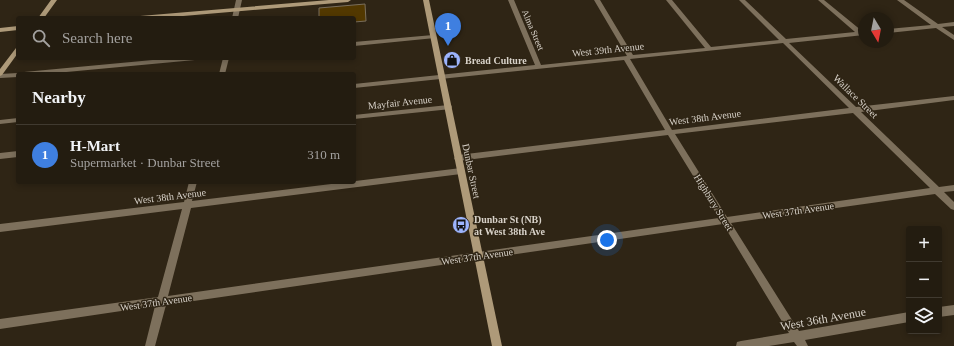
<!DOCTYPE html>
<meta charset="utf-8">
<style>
body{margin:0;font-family:"Times New Roman",serif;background:#2b2519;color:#f1f3f6}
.controls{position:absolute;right:12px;bottom:12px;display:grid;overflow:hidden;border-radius:4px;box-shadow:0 2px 6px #0003}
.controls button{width:36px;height:36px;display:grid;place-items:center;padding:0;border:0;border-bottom:1px solid #403a30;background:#231c10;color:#f1f3f6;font:20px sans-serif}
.compass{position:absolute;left:858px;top:12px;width:36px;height:36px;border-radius:50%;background:#231c10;box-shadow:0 2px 6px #0003;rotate:170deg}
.you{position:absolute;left:607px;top:240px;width:14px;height:14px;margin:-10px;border:3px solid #fff;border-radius:50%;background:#1a73e8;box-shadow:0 0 0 6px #1a73e833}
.badge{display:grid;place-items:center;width:26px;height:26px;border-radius:50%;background:#2563eb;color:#fff;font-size:13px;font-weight:700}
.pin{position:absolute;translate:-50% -33px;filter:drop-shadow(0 1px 2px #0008)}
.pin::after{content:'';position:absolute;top:21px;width:14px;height:12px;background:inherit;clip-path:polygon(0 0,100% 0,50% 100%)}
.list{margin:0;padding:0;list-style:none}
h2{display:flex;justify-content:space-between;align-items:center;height:52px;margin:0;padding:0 16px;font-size:17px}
h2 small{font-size:13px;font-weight:400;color:#a3a19f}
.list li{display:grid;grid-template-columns:26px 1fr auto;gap:12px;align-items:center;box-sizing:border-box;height:60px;padding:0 16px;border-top:1px solid #403a30}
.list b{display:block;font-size:15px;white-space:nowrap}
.list p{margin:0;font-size:13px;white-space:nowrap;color:#a3a19f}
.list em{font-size:13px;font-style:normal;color:#a3a19f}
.icon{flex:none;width:22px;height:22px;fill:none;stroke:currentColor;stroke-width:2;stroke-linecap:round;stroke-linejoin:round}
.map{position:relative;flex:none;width:954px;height:346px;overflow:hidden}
.search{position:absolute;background:#231c10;box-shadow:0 2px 6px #0003;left:16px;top:16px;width:340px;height:44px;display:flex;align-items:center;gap:10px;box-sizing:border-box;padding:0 14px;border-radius:4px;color:#a3a19f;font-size:15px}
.panel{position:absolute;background:#231c10;box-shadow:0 2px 6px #0003;left:16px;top:72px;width:340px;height:112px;border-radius:4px}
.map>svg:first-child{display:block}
</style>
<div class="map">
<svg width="954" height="346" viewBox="0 0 954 346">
<rect width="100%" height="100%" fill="#2f2515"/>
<!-- building -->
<path fill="#523800" stroke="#7a6f5d" d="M 365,4 L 366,21 L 354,22 L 354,18 L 319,18 L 319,8 Z"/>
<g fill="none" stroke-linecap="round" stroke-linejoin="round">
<!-- street -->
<path fill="#7d705c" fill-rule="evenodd" d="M 236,0 L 242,0 L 238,18 L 232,18 Z
M 508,0 L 514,0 L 541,65 L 627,56 L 594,0 L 600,0 L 633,55 L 705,48 L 666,0 L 672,0 L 711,47 L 779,40 L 739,0 L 745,0 L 786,39 L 855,32 L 818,0 L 824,0 L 862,31 L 864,31 L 864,35 L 789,43 L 856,107 L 954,96 L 954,100 L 861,112 L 939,187 L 954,185 L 954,191 L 944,192 L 954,202 L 954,210 L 951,209 L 935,194 L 731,223 L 799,331 L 909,312 L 909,322 L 805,340 L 808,346 L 797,346 L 794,342 L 769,346 L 736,346 L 737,342 L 741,341 L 789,333 L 723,224 L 166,305 L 155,346 L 145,346 L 155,306 L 0,329 L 0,319 L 158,297 L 182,209 L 0,232 L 0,224 L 184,202 L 189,182 L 197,182 L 192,201 L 461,168 L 465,171 L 461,174 L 191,208 L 168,296 L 719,218 L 668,135 L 458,161 L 455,160 L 454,158 L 458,155 L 665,130 L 624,60 L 354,88 L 354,84 L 535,65 ZM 783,43 L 849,108 L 672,130 L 630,59 ZM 853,113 L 930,188 L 727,217 L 675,134 Z
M 897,0 L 904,0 L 938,24 L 954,22 L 954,26 L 942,27 L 954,35 L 954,40 L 936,28 L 888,33 L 888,29 L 931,25 Z
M 433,35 L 435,36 L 435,38 L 354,46 L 354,42 Z
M 174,58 L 198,58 L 195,60 L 45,74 L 21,74 L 24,72 Z
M 223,58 L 229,58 L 225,74 L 219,74 Z
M 18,73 L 21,74 L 18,74 L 18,77 L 0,78 L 0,74 Z
M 448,105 L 451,105 L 452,107 L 451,109 L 354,119 L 354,115 Z
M 18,118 L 18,122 L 0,124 L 0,120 Z
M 18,151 L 18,157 L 0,159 L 0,153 Z
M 954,305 L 954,315 L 939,317 L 939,307 Z"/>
<!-- secondary -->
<path fill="#ae9a79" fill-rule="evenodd" d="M 51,0 L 57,0 L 44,18 L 38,18 Z
M 329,0 L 351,0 L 348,2 L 160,18 L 137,18 L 140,16 Z
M 423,0 L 429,0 L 502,346 L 492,346 Z
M 18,26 L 18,30 L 0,32 L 0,28 Z
M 18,47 L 18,53 L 2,75 L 0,76 L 0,69 L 16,48 Z"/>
</g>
<!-- icons -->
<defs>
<g id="shop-disc" transform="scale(0.9)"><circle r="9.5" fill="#9cb4fd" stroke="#2f2515"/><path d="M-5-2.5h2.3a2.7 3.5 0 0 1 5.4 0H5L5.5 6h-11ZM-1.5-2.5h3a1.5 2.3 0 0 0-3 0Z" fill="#111"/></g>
<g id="bus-disc" transform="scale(0.9)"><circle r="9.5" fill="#9cb4fd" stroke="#2f2515"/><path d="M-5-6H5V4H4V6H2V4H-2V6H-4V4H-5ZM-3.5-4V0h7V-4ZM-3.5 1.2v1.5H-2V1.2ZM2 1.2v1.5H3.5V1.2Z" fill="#111"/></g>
</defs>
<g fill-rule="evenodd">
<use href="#shop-disc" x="452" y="60"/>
<use href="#bus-disc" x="461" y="225"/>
</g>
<g text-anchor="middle" stroke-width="3" stroke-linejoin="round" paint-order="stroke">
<!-- far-street labels -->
<g font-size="9" fill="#d8d2c9" stroke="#2f2515">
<text transform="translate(533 30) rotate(67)" y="3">Alma Street</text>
</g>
<!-- street labels -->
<g font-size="10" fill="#d8d2c9" stroke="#2f2515">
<text transform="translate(608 49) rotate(-6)" y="4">West 39th Avenue</text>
<text transform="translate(856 96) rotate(44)" y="4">Wallace Street</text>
<text transform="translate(400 102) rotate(-6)" y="4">Mayfair Avenue</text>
<text transform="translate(705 117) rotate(-7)" y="4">West 38th Avenue</text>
<text transform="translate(472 171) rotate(78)" y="4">Dunbar Street</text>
<text transform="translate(170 196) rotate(-7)" y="4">West 38th Avenue</text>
<text transform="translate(714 202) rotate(58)" y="4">Highbury Street</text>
<text transform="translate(798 210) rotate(-8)" y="4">West 37th Avenue</text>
<text transform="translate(477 256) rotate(-8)" y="4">West 37th Avenue</text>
<text transform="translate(156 302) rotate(-8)" y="4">West 37th Avenue</text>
</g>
<!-- poi labels -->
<g font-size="10" font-weight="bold" fill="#d8d2c9" stroke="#2f2515" text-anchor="start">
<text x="465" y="64">Bread Culture</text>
<text x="474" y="223">Dunbar St (NB)<tspan x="474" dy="12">at West 38th Ave</tspan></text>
</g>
<!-- near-street labels -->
<g font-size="12" fill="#d8d2c9" stroke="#2f2515">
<text transform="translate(823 319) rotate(-10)" y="4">West 36th Avenue</text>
</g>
</g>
</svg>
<div class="controls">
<button>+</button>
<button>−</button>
<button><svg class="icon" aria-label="layers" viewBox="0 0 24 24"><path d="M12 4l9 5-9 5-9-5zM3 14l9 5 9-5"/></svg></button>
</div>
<svg class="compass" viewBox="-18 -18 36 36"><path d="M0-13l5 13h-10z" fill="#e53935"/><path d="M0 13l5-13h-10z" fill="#a3a19f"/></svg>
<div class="you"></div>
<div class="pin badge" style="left:448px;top:46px;background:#3f7fe0">1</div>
<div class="search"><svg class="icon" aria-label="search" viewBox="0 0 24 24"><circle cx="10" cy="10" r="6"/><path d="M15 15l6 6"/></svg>Search here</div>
<section class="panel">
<h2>Nearby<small></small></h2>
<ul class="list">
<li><span class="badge" style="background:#3f7fe0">1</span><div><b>H-Mart</b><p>Supermarket · Dunbar Street</p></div><em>310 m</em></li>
</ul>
</section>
</div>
